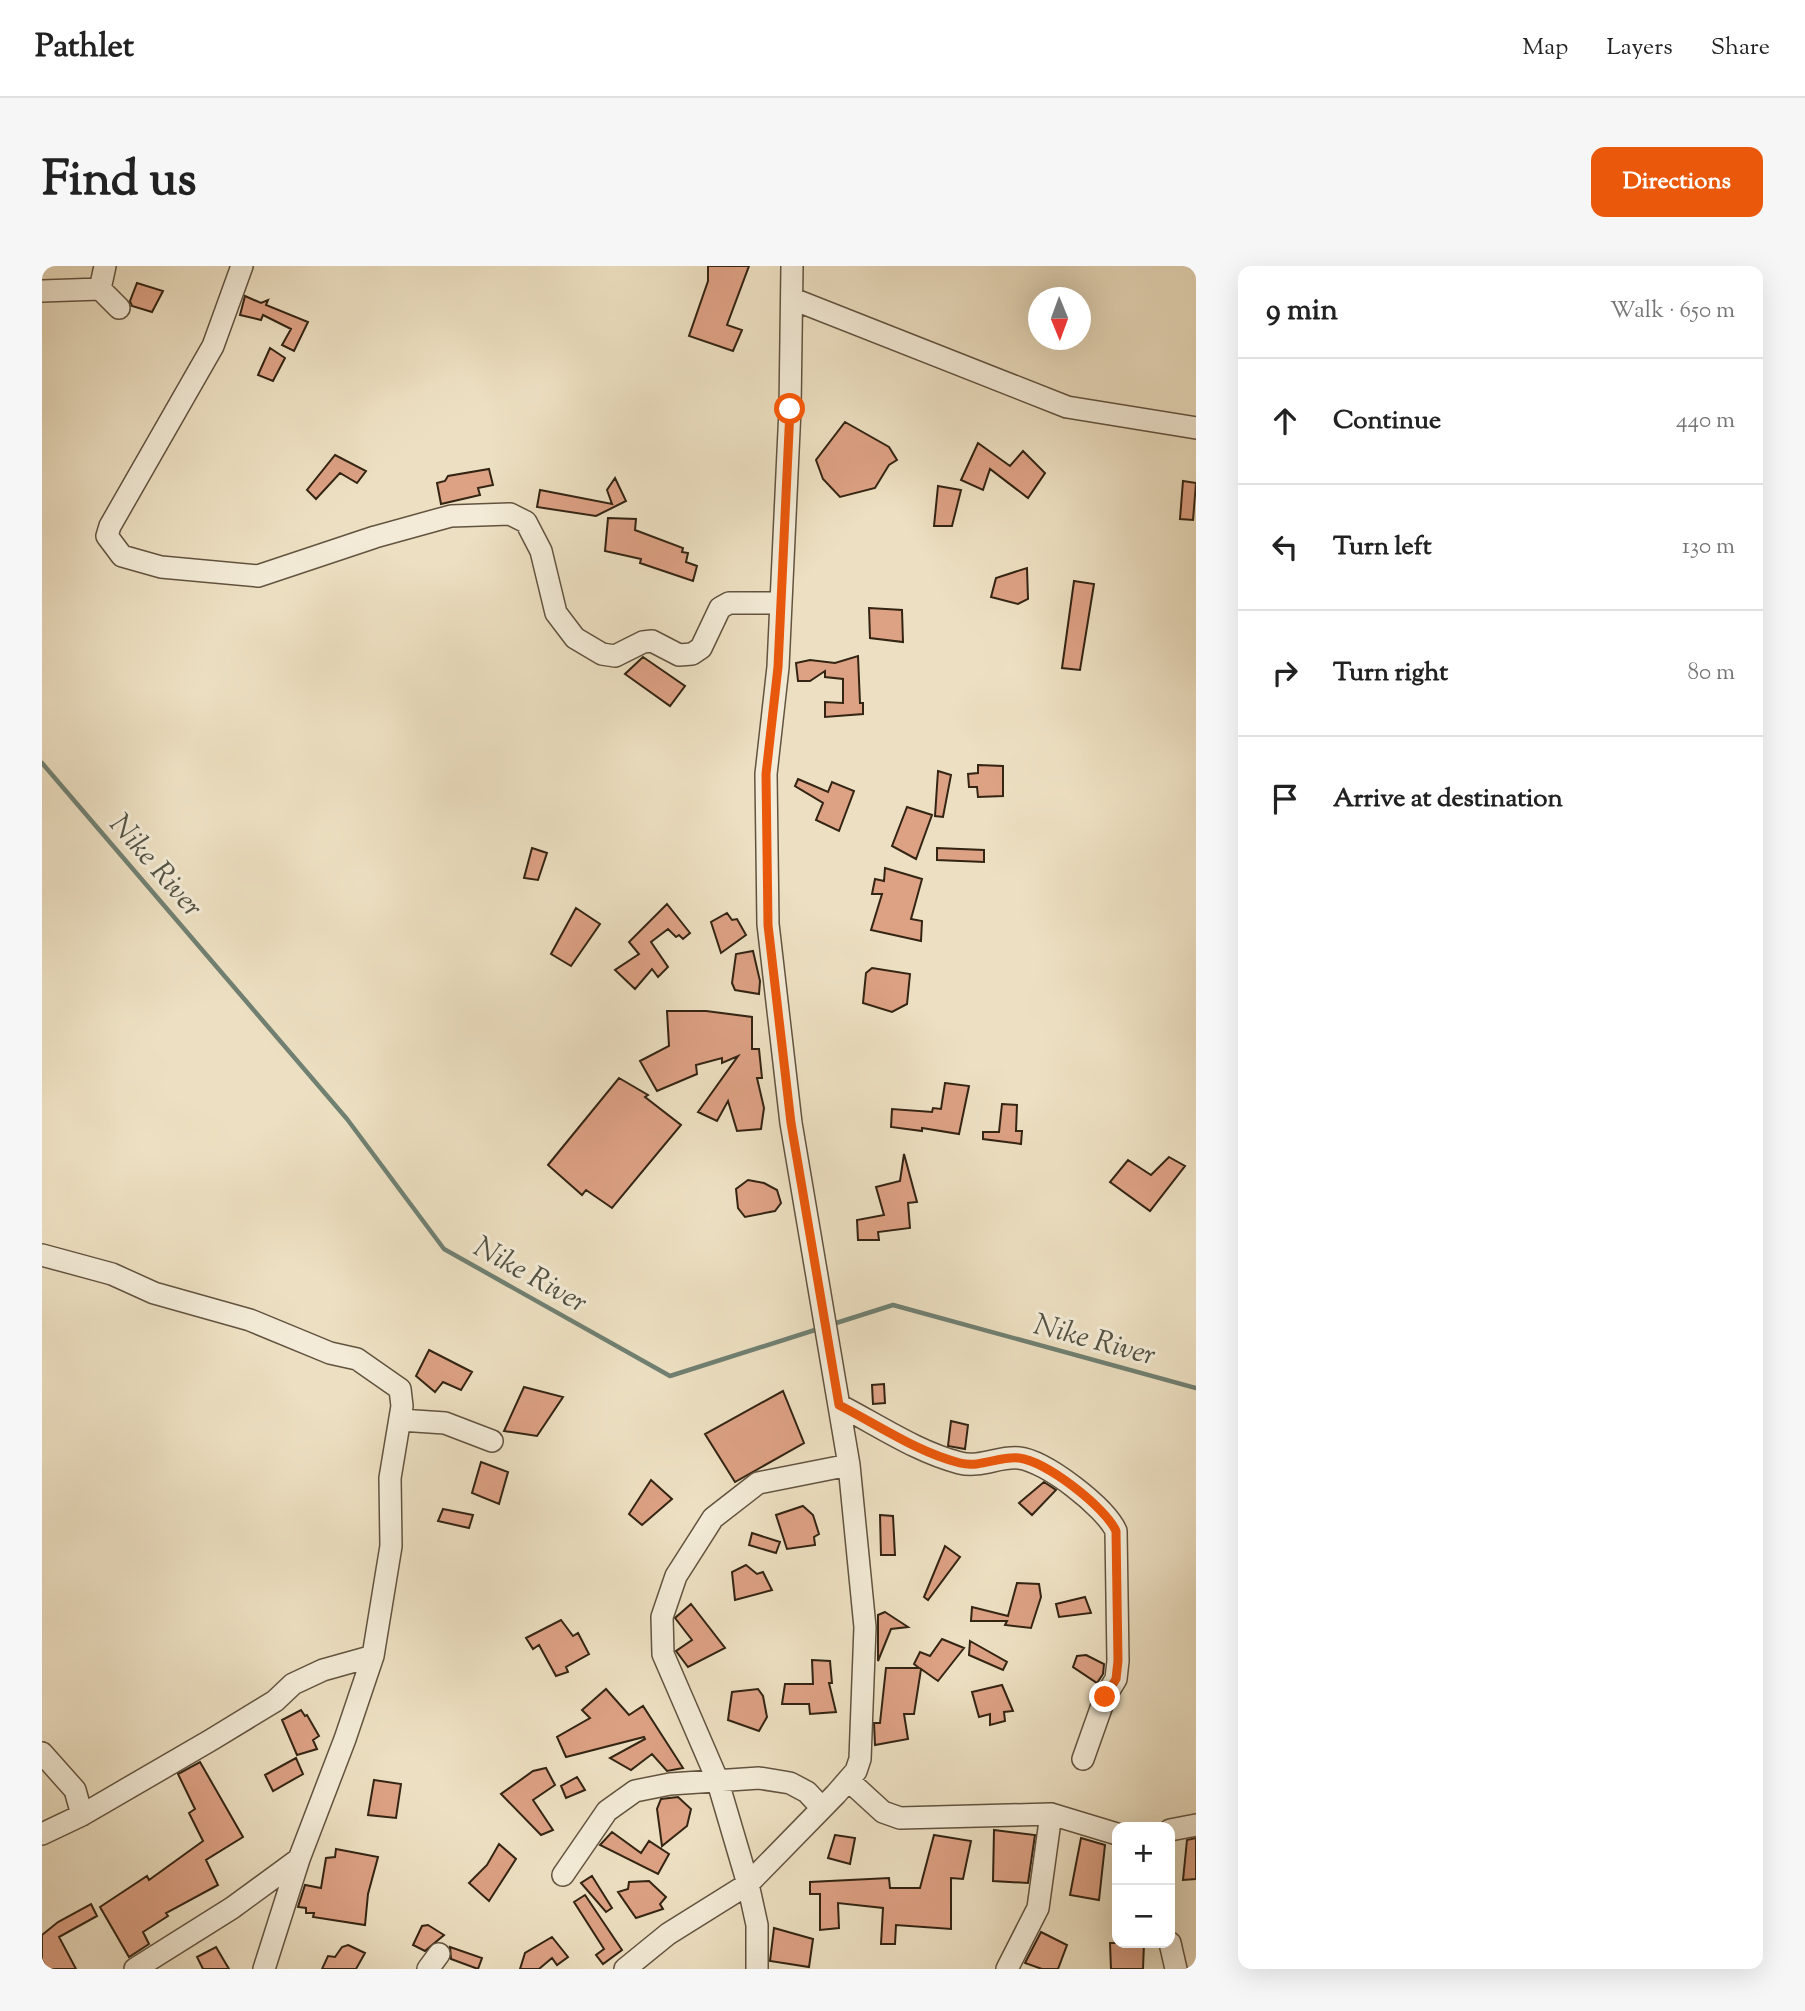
<!DOCTYPE html>
<meta charset="utf-8">
<style>
body{margin:0;font-family:"Sorts Mill Goudy",serif;background:#f6f6f6;color:#222}
.controls{position:absolute;right:21px;bottom:21px;display:grid;overflow:hidden;border-radius:14px;box-shadow:0 7px 28px #0002}
.controls button{width:63px;height:63px;display:grid;place-items:center;padding:0;border:0;border-bottom:2px solid #e0e0e0;background:#fff;color:#222;font:35px sans-serif}
.compass{position:absolute;left:986px;top:21px;width:63px;height:63px;border-radius:50%;background:#fff;box-shadow:0 7px 28px #0002;rotate:179deg}
.stop{position:absolute;width:21px;height:21px;margin:-16px;border:5px solid #ea580c;border-radius:50%;background:#fff}
.stop.end{background:#ea580c;border-color:#fff;box-shadow:0 2px 7px #0008}
.list{margin:0;padding:0;list-style:none}
h2{display:flex;justify-content:space-between;align-items:center;height:91px;margin:0;padding:0 28px;font-size:30px}
h2 small{font-size:23px;font-weight:400;color:#767676}
.list li{display:grid;grid-template-columns:46px 1fr auto;gap:21px;align-items:center;box-sizing:border-box;height:126px;padding:0 28px;border-top:2px solid #e0e0e0}
.list b{display:block;font-size:26px;white-space:nowrap}
.list em{font-size:23px;font-style:normal;color:#767676}
.icon{flex:none;width:38px;height:38px;fill:none;stroke:currentColor;stroke-width:2;stroke-linecap:round;stroke-linejoin:round}
.map{position:relative;flex:none;width:1154px;height:1703px;overflow:hidden;border-radius:14px}
header{display:flex;align-items:center;gap:42px;box-sizing:border-box;height:98px;padding:0 35px;background:#fff;border-bottom:2px solid #e0e0e0}
header strong{font-size:33px}
nav{display:flex;gap:38px;margin-inline-start:auto;font-size:24px}
.intro{display:flex;align-items:center;justify-content:space-between;box-sizing:border-box;height:168px;padding:0 42px}
h1{margin:0;font-size:49px}
.button{padding:18px 32px;border-radius:14px;background:#ea580c;color:#fff;font-size:24px;font-weight:700}
main{display:flex;gap:42px;padding:0 42px}
aside{flex:1;background:#fff;border-radius:14px;box-shadow:0 7px 28px #0002}
.map>svg:first-child{display:block}
</style>
<header>
<strong>Pathlet</strong>
<nav><a>Map</a><a>Layers</a><a>Share</a></nav>
</header>
<div class="intro"><h1>Find us</h1><a class="button">Directions</a></div>
<main>
<div class="map">
<svg width="1154" height="1703" viewBox="0 0 1154 1703">
<rect width="100%" height="100%" fill="#ede0c2"/>
<filter id="stains"><feTurbulence type="fractalNoise" baseFrequency=".00286" numOctaves="4"/><feColorMatrix values="0 0 0 0 .2 0 0 0 0 .09 0 0 0 0 .02 0 0 0 .5 -.17"/></filter>
<radialGradient id="worn" r=".72"><stop offset=".6" stop-color="#630" stop-opacity="0"/><stop offset="1" stop-color="#630" stop-opacity=".3"/></radialGradient>
<g fill="none" stroke-linecap="round" stroke-linejoin="round">
<!-- stream -->
<path stroke="#708072" stroke-width="4.5" d="M 0,497 L 305,853 L 402,983 L 628,1110 L 776,1063
M 791,1058 L 851,1039 L 1154,1122"/>
</g>
<!-- building -->
<path fill="#dda184" stroke="#332413" stroke-width="2" d="M 666,0 L 707,0 L 685,59 L 700,64 L 691,85 L 647,70 L 666,15 Z
M 95,17 L 121,25 L 110,46 L 90,40 L 88,35 Z
M 203,30 L 219,37 L 226,34 L 224,39 L 266,56 L 252,85 L 240,79 L 249,63 L 221,49 L 219,54 L 198,49 Z
M 228,82 L 243,92 L 231,115 L 216,109 Z
M 803,156 L 847,181 L 855,194 L 847,199 L 833,222 L 798,231 L 781,213 L 774,194 Z
M 936,177 L 968,200 L 981,185 L 1003,207 L 986,232 L 948,203 L 941,224 L 919,214 Z
M 293,189 L 324,205 L 315,217 L 298,207 L 274,233 L 265,224 Z
M 447,203 L 451,219 L 436,222 L 438,229 L 399,238 L 395,217 L 403,215 L 406,210 Z
M 573,212 L 584,235 L 554,250 L 495,241 L 498,224 L 570,238 L 565,224 Z
M 1141,215 L 1154,217 L 1151,254 L 1138,253 Z
M 896,220 L 919,224 L 910,260 L 892,260 Z
M 566,252 L 594,253 L 593,264 L 641,282 L 640,286 L 646,287 L 644,296 L 655,300 L 651,315 L 598,297 L 599,293 L 563,285 Z
M 985,302 L 986,333 L 976,338 L 949,331 L 954,312 Z
M 1032,315 L 1052,318 L 1038,404 L 1020,402 Z
M 827,342 L 860,344 L 861,376 L 828,372 Z
M 816,390 L 818,437 L 821,437 L 821,448 L 783,451 L 783,436 L 801,437 L 801,413 L 783,411 L 783,405 L 768,415 L 756,415 L 754,397 L 768,394 L 793,397 Z
M 601,391 L 643,420 L 628,440 L 583,408 Z
M 936,499 L 961,500 L 961,530 L 936,531 L 935,521 L 927,521 L 926,508 L 936,507 Z
M 896,505 L 909,509 L 901,551 L 893,550 Z
M 756,513 L 786,526 L 790,516 L 812,525 L 797,565 L 774,554 L 781,537 L 753,520 Z
M 865,541 L 890,549 L 874,593 L 850,580 Z
M 490,582 L 505,587 L 496,614 L 482,612 Z
M 895,582 L 942,584 L 942,596 L 895,594 Z
M 843,602 L 880,613 L 869,653 L 880,655 L 879,675 L 829,664 L 840,628 L 830,628 L 833,613 L 842,615 Z
M 625,638 L 648,667 L 641,673 L 637,669 L 634,671 L 626,663 L 609,676 L 626,701 L 616,711 L 610,703 L 593,723 L 573,704 L 597,688 L 587,676 Z
M 534,642 L 558,658 L 529,700 L 509,688 Z
M 685,647 L 690,654 L 695,653 L 704,669 L 679,687 L 669,656 Z
M 711,685 L 718,715 L 717,728 L 693,724 L 690,717 L 694,688 Z
M 830,702 L 868,708 L 865,738 L 850,746 L 821,737 L 824,707 Z
M 625,745 L 664,745 L 710,751 L 710,783 L 717,783 L 720,812 L 715,812 L 722,842 L 719,863 L 695,865 L 686,835 L 675,855 L 656,846 L 696,790 L 680,797 L 680,792 L 654,799 L 655,808 L 615,825 L 598,795 L 627,780 Z
M 577,812 L 606,829 L 603,831 L 639,859 L 570,942 L 544,924 L 540,929 L 506,899 Z
M 903,817 L 927,820 L 917,868 L 880,862 L 880,865 L 849,861 L 850,843 L 890,846 L 891,842 L 899,843 Z
M 960,838 L 975,839 L 974,865 L 980,865 L 979,878 L 941,873 L 941,866 L 957,866 Z
M 862,888 L 875,936 L 866,937 L 868,962 L 836,966 L 837,974 L 816,974 L 815,954 L 842,949 L 834,921 L 858,915 Z
M 1127,891 L 1143,900 L 1108,945 L 1068,916 L 1086,894 L 1109,909 Z
M 706,914 L 722,917 L 735,924 L 739,937 L 733,945 L 703,951 L 696,942 L 694,923 Z
M 387,1084 L 430,1106 L 419,1124 L 401,1116 L 393,1126 L 374,1110 Z
M 842,1118 L 843,1137 L 831,1138 L 830,1119 Z
M 482,1121 L 521,1131 L 495,1170 L 462,1165 Z
M 741,1125 L 762,1177 L 693,1216 L 663,1168 Z
M 909,1155 L 926,1159 L 923,1183 L 906,1180 Z
M 439,1196 L 466,1206 L 457,1238 L 430,1227 Z
M 609,1214 L 630,1233 L 600,1259 L 587,1248 Z
M 1002,1216 L 1014,1224 L 990,1249 L 977,1237 Z
M 761,1240 L 771,1249 L 777,1268 L 772,1271 L 773,1279 L 745,1283 L 734,1249 Z
M 401,1243 L 431,1249 L 427,1262 L 396,1255 Z
M 838,1249 L 851,1250 L 853,1289 L 839,1289 Z
M 710,1267 L 738,1276 L 734,1287 L 707,1279 Z
M 903,1280 L 918,1291 L 886,1334 L 882,1331 Z
M 704,1299 L 715,1308 L 721,1306 L 730,1324 L 693,1334 L 690,1306 Z
M 975,1317 L 997,1318 L 999,1331 L 989,1362 L 963,1359 L 965,1355 L 929,1355 L 930,1341 L 966,1350 Z
M 1043,1331 L 1049,1347 L 1017,1351 L 1014,1338 Z
M 649,1338 L 683,1382 L 646,1401 L 634,1385 L 650,1374 L 633,1352 Z
M 843,1346 L 866,1361 L 849,1363 L 836,1395 L 836,1349 Z
M 519,1354 L 531,1370 L 536,1367 L 547,1388 L 524,1401 L 526,1406 L 514,1410 L 497,1379 L 491,1383 L 484,1372 Z
M 900,1373 L 922,1382 L 896,1415 L 879,1403 L 872,1448 L 862,1448 L 866,1473 L 833,1479 L 832,1457 L 838,1457 L 844,1402 L 877,1402 L 872,1398 L 878,1386 L 888,1390 Z
M 928,1375 L 965,1396 L 961,1404 L 927,1389 Z
M 1044,1389 L 1062,1398 L 1061,1408 L 1055,1417 L 1031,1401 L 1035,1390 Z
M 770,1394 L 788,1395 L 790,1417 L 787,1417 L 794,1446 L 768,1448 L 767,1438 L 740,1438 L 743,1418 L 771,1418 Z
M 960,1419 L 971,1445 L 962,1446 L 963,1455 L 948,1459 L 948,1448 L 937,1451 L 930,1426 Z
M 564,1423 L 587,1449 L 601,1440 L 641,1502 L 625,1505 L 610,1488 L 589,1504 L 568,1492 L 603,1473 L 602,1471 L 524,1491 L 515,1471 L 548,1452 L 540,1444 Z
M 716,1423 L 721,1430 L 725,1451 L 717,1465 L 686,1454 L 690,1426 Z
M 259,1444 L 263,1450 L 265,1449 L 277,1470 L 271,1474 L 275,1483 L 255,1489 L 240,1454 Z
M 254,1492 L 261,1508 L 231,1525 L 223,1509 Z
M 158,1496 L 201,1571 L 164,1594 L 176,1619 L 124,1647 L 126,1650 L 101,1666 L 107,1678 L 87,1691 L 58,1641 L 105,1610 L 107,1614 L 161,1575 L 147,1547 L 153,1543 L 136,1508 Z
M 504,1502 L 513,1519 L 491,1534 L 511,1564 L 499,1569 L 459,1528 L 491,1505 Z
M 535,1511 L 543,1524 L 524,1532 L 519,1520 Z
M 332,1514 L 359,1518 L 354,1552 L 326,1549 Z
M 636,1531 L 649,1543 L 645,1560 L 620,1580 L 615,1543 L 619,1533 Z
M 952,1564 L 993,1569 L 986,1617 L 951,1615 Z
M 570,1566 L 599,1587 L 607,1575 L 627,1588 L 616,1608 L 558,1579 Z
M 793,1569 L 813,1572 L 808,1598 L 786,1592 Z
M 892,1569 L 929,1575 L 921,1613 L 909,1612 L 909,1663 L 854,1659 L 853,1678 L 839,1678 L 841,1642 L 796,1637 L 797,1662 L 778,1664 L 778,1628 L 768,1628 L 768,1616 L 847,1612 L 848,1622 L 878,1622 Z
M 1039,1572 L 1063,1579 L 1057,1634 L 1028,1629 Z
M 1154,1572 L 1154,1613 L 1141,1614 L 1145,1574 Z
M 457,1578 L 474,1593 L 447,1635 L 427,1617 L 445,1599 Z
M 294,1583 L 336,1591 L 326,1628 L 323,1659 L 271,1651 L 272,1647 L 264,1647 L 264,1642 L 256,1641 L 263,1619 L 279,1622 L 284,1592 L 293,1591 Z
M 550,1610 L 570,1642 L 564,1646 L 539,1617 Z
M 607,1615 L 624,1631 L 618,1638 L 621,1643 L 594,1652 L 576,1626 L 586,1623 L 587,1616 Z
M 543,1629 L 580,1684 L 561,1698 L 554,1689 L 562,1683 L 532,1636 Z
M 49,1638 L 55,1650 L 17,1671 L 34,1703 L 5,1703 L 0,1694 L 0,1669 L 16,1656 Z
M 386,1659 L 402,1669 L 383,1685 L 371,1679 L 380,1660 Z
M 732,1662 L 771,1673 L 767,1701 L 728,1695 Z
M 999,1666 L 1025,1679 L 1016,1703 L 1000,1703 L 983,1697 Z
M 510,1671 L 526,1691 L 515,1699 L 510,1692 L 497,1703 L 478,1703 L 483,1687 Z
M 1068,1677 L 1102,1677 L 1101,1703 L 1069,1703 Z
M 306,1679 L 323,1687 L 314,1703 L 280,1703 L 286,1690 L 293,1691 L 300,1681 Z
M 174,1681 L 187,1703 L 161,1703 L 155,1691 Z
M 408,1681 L 440,1692 L 436,1703 L 409,1693 Z"/>
<g fill="none" stroke-linecap="round" stroke-linejoin="round">
<!-- minor casing -->
<g stroke="#62533f" stroke-width="24">
<path id="minor" d="M 200,0 L 171,80 L 68,260 L 65,270 L 80,290 L 119,301 L 216,310 L 333,271 L 409,250 L 468,248 L 484,256 L 499,285 L 514,347 L 533,372 L 560,388 L 573,390 L 601,376 L 610,375 L 637,389 L 650,388 L 659,382 L 678,342 L 687,337 L 738,337
M 58,23 L 63,0
M 0,25 L 58,23 L 77,42
M 751,33 L 1025,141 L 1154,162
M 0,989 L 70,1008 L 112,1027 L 208,1054 L 288,1087 L 315,1093 L 358,1123 L 360,1140 L 348,1212 L 349,1280 L 331,1390 L 303,1473 L 257,1593 L 222,1703
M 797,1139 C 836,1159 875,1186 918,1197 C 939,1202 957,1190 977,1192 C 1004,1195 1063,1241 1074,1265 L 1076,1395 L 1074,1413 L 1063,1431 L 1041,1493
M 358,1154 L 403,1157 L 450,1175
M 0,1487 L 33,1524 L 40,1549
M 806,1514 L 841,1546 L 858,1552 L 1009,1548 L 1075,1568
M 1128,1564 L 1154,1559
M 0,1568 L 40,1549 L 169,1474 L 233,1435 L 251,1418 L 281,1404 L 331,1390
M 521,1609 L 565,1545 L 593,1525 L 628,1518 L 717,1512 L 748,1517 L 765,1526 L 780,1542
M 1128,1677 L 1134,1703
M 93,1703 L 190,1642 L 257,1593
M 386,1703 L 397,1688
M 583,1703 L 626,1668 L 706,1618 L 794,1528 L 814,1505 L 818,1493 L 823,1361 L 807,1199 L 749,857 L 726,658 L 724,508 L 736,401 L 748,143 L 750,0
M 715,1703 L 715,1659 L 706,1618 L 675,1513 L 621,1388 L 620,1351 L 634,1310 L 671,1252 L 716,1217 L 807,1199
M 965,1703 L 996,1642 L 1009,1548"/>
</g>
<!-- minor -->
<use href="#minor" stroke="#f3ebd7" stroke-width="21"/>
</g>
<g fill="none" stroke-linecap="round" stroke-linejoin="round">
<!-- route -->
<path stroke="#ea580c" stroke-width="9" d="M 748,143 L 736,401 L 724,508 L 726,659 L 749,857 L 797,1139 C 836,1159 875,1186 918,1197 C 939,1202 957,1190 977,1192 C 1004,1195 1063,1241 1074,1265 L 1076,1395 L 1074,1413 L 1063,1431"/>
</g>
<g text-anchor="middle" stroke-width="6" stroke-linejoin="round" paint-order="stroke">
<!-- water labels -->
<g font-size="30" font-style="italic" fill="#525243" stroke="#f3ebd7">
<text transform="translate(115 599) rotate(49)" y="10">Nike River</text>
<text transform="translate(489 1008) rotate(29)" y="10">Nike River</text>
<text transform="translate(1053 1073) rotate(15)" y="10">Nike River</text>
</g>
</g>
<rect width="100%" height="100%" filter="url(#stains)"/>
<rect width="100%" height="100%" fill="url(#worn)"/>
</svg>
<div class="controls">
<button>+</button>
<button>−</button>
</div>
<svg class="compass" viewBox="-18 -18 36 36"><path d="M0-13l5 13h-10z" fill="#e53935"/><path d="M0 13l5-13h-10z" fill="#767676"/></svg>
<div class="stop" style="left:748px;top:143px"></div>
<div class="stop end" style="left:1063px;top:1431px"></div>
</div>
<aside>
<h2>9 min<small>Walk · 650 m</small></h2>
<ul class="list">
<li><svg class="icon" aria-label="ahead" viewBox="0 0 24 24"><path d="M12 20V5M6 11l6-6 6 6"/></svg><div><b>Continue</b></div><em>440 m</em></li>
<li><svg class="icon" aria-label="left" viewBox="0 0 24 24"><path d="M17 20v-9H6M10 6l-5 5 5 5"/></svg><div><b>Turn left</b></div><em>130 m</em></li>
<li><svg class="icon" aria-label="right" viewBox="0 0 24 24"><path d="M7 20v-9h11M14 6l5 5-5 5"/></svg><div><b>Turn right</b></div><em>80 m</em></li>
<li><svg class="icon" aria-label="arrive" viewBox="0 0 24 24"><path d="M6 21V4h12l-3 4 3 4H6"/></svg><div><b>Arrive at destination</b></div></li>
</ul>
</aside>
</main>
